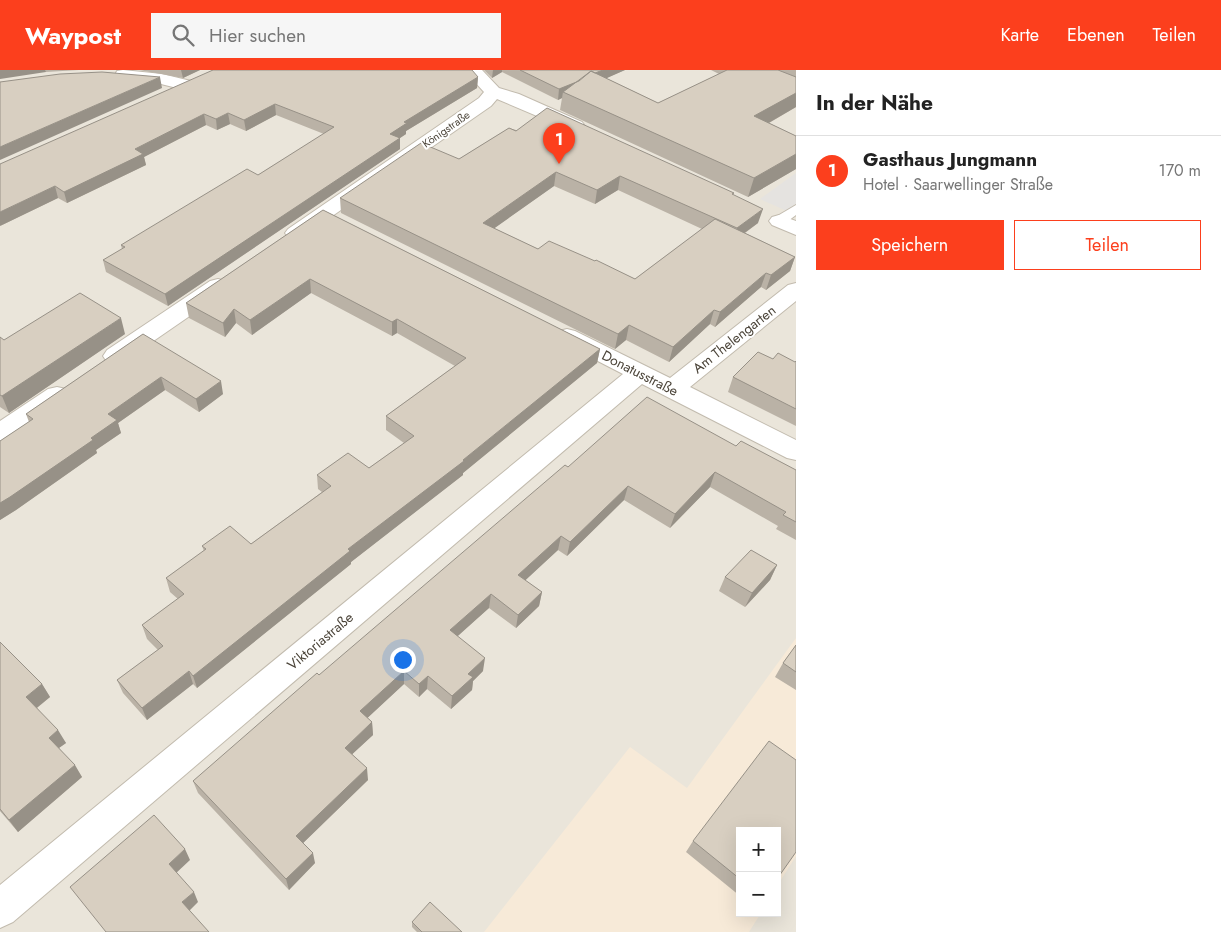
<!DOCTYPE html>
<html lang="de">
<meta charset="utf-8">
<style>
body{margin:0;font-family:Jost,sans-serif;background:#f6f6f6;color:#222}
.controls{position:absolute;right:15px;bottom:15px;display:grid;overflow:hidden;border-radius:0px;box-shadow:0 5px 20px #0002}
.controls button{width:45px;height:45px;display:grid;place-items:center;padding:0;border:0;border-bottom:1px solid #e0e0e0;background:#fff;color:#222;font:25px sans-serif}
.you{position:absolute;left:402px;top:589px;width:18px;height:18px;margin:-12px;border:4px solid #fff;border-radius:50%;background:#1a73e8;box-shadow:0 0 0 8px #1a73e833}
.badge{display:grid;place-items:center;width:32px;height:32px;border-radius:50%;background:#fc3f1d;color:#fff;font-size:16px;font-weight:700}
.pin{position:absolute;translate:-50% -41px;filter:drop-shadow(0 1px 2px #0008)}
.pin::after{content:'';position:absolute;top:26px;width:18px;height:15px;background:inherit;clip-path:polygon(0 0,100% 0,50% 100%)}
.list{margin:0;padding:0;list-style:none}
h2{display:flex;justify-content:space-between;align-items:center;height:65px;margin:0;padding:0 20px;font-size:21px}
h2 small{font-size:16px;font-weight:400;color:#767676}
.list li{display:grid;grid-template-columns:32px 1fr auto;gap:15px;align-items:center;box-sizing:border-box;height:70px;padding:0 20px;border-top:1px solid #e0e0e0}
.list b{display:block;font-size:19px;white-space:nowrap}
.list p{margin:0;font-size:16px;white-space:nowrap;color:#767676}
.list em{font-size:16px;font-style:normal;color:#767676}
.actions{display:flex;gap:10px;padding:15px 20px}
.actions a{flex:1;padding:11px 0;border:1px solid #fc3f1d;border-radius:0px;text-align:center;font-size:18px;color:#fc3f1d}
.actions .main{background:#fc3f1d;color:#fff}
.icon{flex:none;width:28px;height:28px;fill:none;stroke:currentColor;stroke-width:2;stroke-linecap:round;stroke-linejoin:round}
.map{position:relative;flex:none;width:796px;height:862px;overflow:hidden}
header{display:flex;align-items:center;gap:30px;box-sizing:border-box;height:70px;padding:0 25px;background:#fc3f1d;color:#fff}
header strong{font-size:24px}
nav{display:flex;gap:28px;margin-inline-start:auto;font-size:18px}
.search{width:350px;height:45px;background:#f6f6f6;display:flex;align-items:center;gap:12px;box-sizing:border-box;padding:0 18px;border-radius:0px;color:#767676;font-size:19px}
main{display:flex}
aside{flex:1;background:#fff}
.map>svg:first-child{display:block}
</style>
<header>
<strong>Waypost</strong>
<div class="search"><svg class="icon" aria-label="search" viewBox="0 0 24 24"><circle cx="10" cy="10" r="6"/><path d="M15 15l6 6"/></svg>Hier suchen</div>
<nav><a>Karte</a><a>Ebenen</a><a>Teilen</a></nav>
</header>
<main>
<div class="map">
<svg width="796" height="862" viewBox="0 0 796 862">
<rect width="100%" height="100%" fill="#f6f3ec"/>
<!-- residential -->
<path fill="#eae5da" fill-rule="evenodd" d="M 0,0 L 796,0 L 796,862 L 0,862 ZM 740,761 L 777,761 L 777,843 L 740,843 Z"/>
<!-- commercial -->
<path fill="#f7ead8" d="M 796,568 L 796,786 L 777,816 L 777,761 L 740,761 L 740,843 L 761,843 L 749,862 L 484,862 L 630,677 L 687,718 Z"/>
<!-- parking -->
<path fill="#e5e3e0" d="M 796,103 L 796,145 L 760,129 Z"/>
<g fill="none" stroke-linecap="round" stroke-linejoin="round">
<!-- lane casing -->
<g stroke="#c2bbae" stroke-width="2">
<path id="lane" d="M 796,135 L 796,145 L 784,154 L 774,154 L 772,151 L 774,148 Z"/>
</g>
<!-- street casing -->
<g stroke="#c2bbae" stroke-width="2">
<path id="street" d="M 123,0 L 162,4 L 191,11 L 194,15 L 191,19 L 185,20 L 161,14 L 117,9 L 115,5 L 117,1 Z
M 464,0 L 482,0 L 499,18 L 519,24 L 582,52 L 585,56 L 582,60 L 576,61 L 570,60 L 497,29 L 491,36 L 302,167 L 295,169 L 288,167 L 285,163 L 288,159 L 479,28 L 484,22 Z
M 779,145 L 796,151 L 796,165 L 772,155 L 769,151 L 772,147 Z
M 218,209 L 226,211 L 229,216 L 226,221 L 123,292 L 115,294 L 107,292 L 103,286 L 107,280 L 210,211 Z
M 796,213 L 796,231 L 690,317 L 796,370 L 796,390 L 787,388 L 642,314 L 13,852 L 0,858 L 0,815 L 623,304 L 559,271 L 555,266 L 559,261 L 567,259 L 575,261 L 670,308 L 788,215 Z
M 57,317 L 66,319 L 69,325 L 66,331 L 9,370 L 0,373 L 0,351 L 48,319 Z"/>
</g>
<!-- lane -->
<use href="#lane" fill="#fff" fill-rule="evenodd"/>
<!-- street -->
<use href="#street" fill="#fff" fill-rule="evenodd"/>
</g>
<!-- wall -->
<path fill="#bab2a6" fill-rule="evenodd" d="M 0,0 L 79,0 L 46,2 Z
M 133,0 L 200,0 L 183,8 L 139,0 Z
M 212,0 L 478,7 L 477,18 L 406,61 L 406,64 L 400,68 L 400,79 L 168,236 L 106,202 L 103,190 L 122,179 L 121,175 L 258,105 L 324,64 L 276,45 L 246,61 L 230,54 L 217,60 L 206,55 L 144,87 L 146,95 L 67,133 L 58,128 L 0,156 Z
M 484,0 L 625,0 L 606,8 L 658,33 L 719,4 L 711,0 L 796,0 L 796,37 L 769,53 L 796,66 L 796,99 L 748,127 L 560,40 L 562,28 L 558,30 L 502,2 L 492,8 Z
M 509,58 L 734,123 L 733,125 L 758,153 L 745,163 L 795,187 L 790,201 L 766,220 L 761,217 L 715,257 L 710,254 L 669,292 L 626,270 L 615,279 L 341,143 L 340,128 L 459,89 ZM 554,116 L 595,134 L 618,120 L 702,159 L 635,209 L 595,191 L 538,179 L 494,158 Z
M 323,140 L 600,279 L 597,293 L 463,403 L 463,405 L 351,492 L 351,494 L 197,618 L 193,614 L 147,650 L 123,623 L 117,610 L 158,580 L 147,569 L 142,555 L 178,529 L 170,522 L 166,508 L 204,481 L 202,476 L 251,474 L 322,422 L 318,419 L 317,405 L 369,398 L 404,373 L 386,360 L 386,346 L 455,296 L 397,263 L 392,266 L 311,223 L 252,265 L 236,253 L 225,267 L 189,248 L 186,233 Z
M 125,264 L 9,343 L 0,337 L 0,267 L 4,270 Z
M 143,264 L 223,324 L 199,342 L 165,320 L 118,353 L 121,363 L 96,380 L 97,383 L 16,440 L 0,450 L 0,371 L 29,352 L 26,344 Z
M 773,289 L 795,292 L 796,291 L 796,356 L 728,322 L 733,307 Z
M 736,376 L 796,400 L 796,470 L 776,459 L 778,456 L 710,417 L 670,458 L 624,430 L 567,486 L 558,480 L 525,510 L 542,522 L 539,536 L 516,558 L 489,538 L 457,566 L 483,601 L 473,611 L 472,620 L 451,639 L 427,619 L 419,627 L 404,614 L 367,648 L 372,652 L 373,665 L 352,684 L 368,710 L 303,773 L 315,793 L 289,820 L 198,723 L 193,711 L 568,397 Z
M 777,495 L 770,510 L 745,537 L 719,521 L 725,507 Z
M 0,572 L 42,614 L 50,627 L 37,638 L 66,673 L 59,678 L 82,707 L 18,762 L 0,741 Z
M 796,575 L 796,620 L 775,607 L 783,593 Z
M 740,761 L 740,826 L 686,782 L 693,771 Z
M 412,852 L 462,862 L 417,862 L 412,857 Z"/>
<!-- shaded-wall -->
<path fill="#979187" d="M 0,0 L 45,0 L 46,2 L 0,9 Z
M 181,0 L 200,0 L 183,8 Z
M 493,0 L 502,0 L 502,2 L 492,8 Z
M 603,0 L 625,0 L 569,25 L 563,22 L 562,28 L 558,30 L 559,19 Z
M 160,7 L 162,18 L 0,90 L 0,77 Z
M 478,7 L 477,18 L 406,61 L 406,64 L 400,68 L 400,79 L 168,236 L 165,224 L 390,64 L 404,52 Z
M 796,23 L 796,37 L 748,65 L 754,46 Z
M 275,34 L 276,45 L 246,61 L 244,50 Z
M 228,43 L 230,54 L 217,60 L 216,49 Z
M 204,44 L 206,55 L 144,87 L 146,95 L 67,133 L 64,122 L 135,79 Z
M 796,84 L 796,99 L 748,127 L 754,108 Z
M 556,102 L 554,116 L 482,167 L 483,153 Z
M 620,106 L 618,120 L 595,134 L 597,120 Z
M 55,116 L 58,128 L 0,156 L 0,142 Z
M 763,139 L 758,153 L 732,172 L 737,158 Z
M 795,187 L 790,201 L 766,220 L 771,205 Z
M 766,203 L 761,217 L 715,257 L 720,242 Z
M 310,209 L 311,223 L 252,265 L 250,250 Z
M 234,239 L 236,253 L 225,267 L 223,253 Z
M 714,240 L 710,254 L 669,292 L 673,277 Z
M 121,248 L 125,264 L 9,343 L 2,326 Z
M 397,249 L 397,263 L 392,266 L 392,252 Z
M 629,255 L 626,270 L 615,279 L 618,264 Z
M 600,279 L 597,293 L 463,403 L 463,405 L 351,492 L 351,494 L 197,618 L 193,606 L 348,479 L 463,390 Z
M 161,307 L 165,320 L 118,353 L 121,363 L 96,380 L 97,383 L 16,440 L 0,450 L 0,433 L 91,368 L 108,344 Z
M 221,311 L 223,324 L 199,342 L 196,329 Z
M 715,402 L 710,417 L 670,458 L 675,444 Z
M 628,416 L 624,430 L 567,486 L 570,472 Z
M 561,466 L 558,480 L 516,519 L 518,505 Z
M 777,495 L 770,510 L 745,537 L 752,523 Z
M 542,522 L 539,536 L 516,558 L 518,545 Z
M 491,524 L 489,538 L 449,574 L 450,560 Z
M 485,588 L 483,601 L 473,611 L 472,620 L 451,639 L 452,626 L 468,604 Z
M 189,601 L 193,614 L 147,650 L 142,638 Z
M 404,601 L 404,614 L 361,654 L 360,641 Z
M 428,606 L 427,619 L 419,627 L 419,614 Z
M 42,614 L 50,627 L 34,640 L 26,627 Z
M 372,652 L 373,665 L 346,690 L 345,678 Z
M 58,660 L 66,673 L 56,680 L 49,668 Z
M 75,695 L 82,707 L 18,762 L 9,750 Z
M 367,698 L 368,710 L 299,777 L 296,766 Z
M 185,779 L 190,790 L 174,805 L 169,794 Z
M 313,783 L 315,793 L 289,820 L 286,809 Z
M 194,822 L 198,832 L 187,843 L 182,832 Z"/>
<!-- building -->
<path fill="#d8cfc1" stroke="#979187" d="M 213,0 L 472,0 L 478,7 L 404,52 L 407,53 L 390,64 L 400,68 L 165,224 L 103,190 L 125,177 L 121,175 L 247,99 L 258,105 L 334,57 L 275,34 L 244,50 L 228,43 L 216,49 L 204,44 L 135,79 L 143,84 L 64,122 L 55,116 L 0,142 L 0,94 Z
M 520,0 L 603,0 L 595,3 L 591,1 L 579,11 L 559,19 Z
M 727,0 L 778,0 L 796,7 L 796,23 L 754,46 L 796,66 L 796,84 L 754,108 L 563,22 L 591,1 L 658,33 Z
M 102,2 L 160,7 L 0,77 L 0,12 L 60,4 Z
M 547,38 L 734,123 L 732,124 L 763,139 L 737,158 L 620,106 L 597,120 L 556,102 L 483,153 L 538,179 L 549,171 L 595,191 L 596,190 L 635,209 L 715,149 L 795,187 L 771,205 L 766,203 L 720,242 L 714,240 L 673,277 L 629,255 L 618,264 L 340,128 L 421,73 L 459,89 L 509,58 L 516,61 Z
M 323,140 L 600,279 L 463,390 L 464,391 L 348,479 L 350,481 L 193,606 L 189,601 L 142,638 L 117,610 L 163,576 L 142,555 L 184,524 L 166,508 L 206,479 L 202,476 L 230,456 L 251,474 L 331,416 L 317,405 L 348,383 L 369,398 L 414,366 L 386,346 L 466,288 L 397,249 L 392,252 L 310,209 L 250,250 L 234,239 L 223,253 L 186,233 Z
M 80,223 L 121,248 L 2,326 L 0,325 L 0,267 L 4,270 Z
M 143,264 L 221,311 L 196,329 L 161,307 L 108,344 L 117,350 L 91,368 L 93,370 L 10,427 L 0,433 L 0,371 L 33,349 L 26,344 Z
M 758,282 L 773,289 L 778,283 L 795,292 L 796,291 L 796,339 L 733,307 Z
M 647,327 L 736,376 L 741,371 L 796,400 L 796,452 L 783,445 L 786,442 L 715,402 L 675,444 L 628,416 L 570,472 L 561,466 L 518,505 L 542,522 L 518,545 L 491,524 L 450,560 L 485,588 L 468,604 L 473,607 L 452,626 L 428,606 L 419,614 L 404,601 L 360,641 L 372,652 L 345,678 L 367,698 L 296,766 L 313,783 L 286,809 L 193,711 L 317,603 L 319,605 L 565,395 L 568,397 Z
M 751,480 L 777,495 L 752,523 L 725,507 Z
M 0,572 L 42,614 L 26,627 L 58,660 L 49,668 L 75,695 L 9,750 L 0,739 Z
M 796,575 L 796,602 L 783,593 Z
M 769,671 L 796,690 L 796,782 L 777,809 L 777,761 L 740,761 L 740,809 L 693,771 Z
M 154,745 L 185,779 L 169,794 L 194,822 L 182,832 L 209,862 L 106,862 L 70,817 Z
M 430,832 L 462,862 L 422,862 L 412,852 Z"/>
<g text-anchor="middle" stroke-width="4" stroke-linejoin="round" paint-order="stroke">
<!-- far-street labels -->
<g font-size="11" fill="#4b4439" stroke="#fff">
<text transform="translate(446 59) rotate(-35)" y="4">Königstraße</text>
</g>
<!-- street labels -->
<g font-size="14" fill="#4b4439" stroke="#fff">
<text transform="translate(734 269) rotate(-38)" y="5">Am Thelengarten</text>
<text transform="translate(640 303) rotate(27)" y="5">Donatusstraße</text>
<text transform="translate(320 571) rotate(-40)" y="5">Viktoriastraße</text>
</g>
</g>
</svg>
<div class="controls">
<button>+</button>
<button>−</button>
</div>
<div class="you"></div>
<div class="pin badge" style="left:559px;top:94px">1</div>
</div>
<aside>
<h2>In der Nähe<small></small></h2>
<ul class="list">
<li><span class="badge">1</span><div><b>Gasthaus Jungmann</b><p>Hotel · Saarwellinger Straße</p></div><em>170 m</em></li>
</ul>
<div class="actions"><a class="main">Speichern</a><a>Teilen</a></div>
</aside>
</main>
